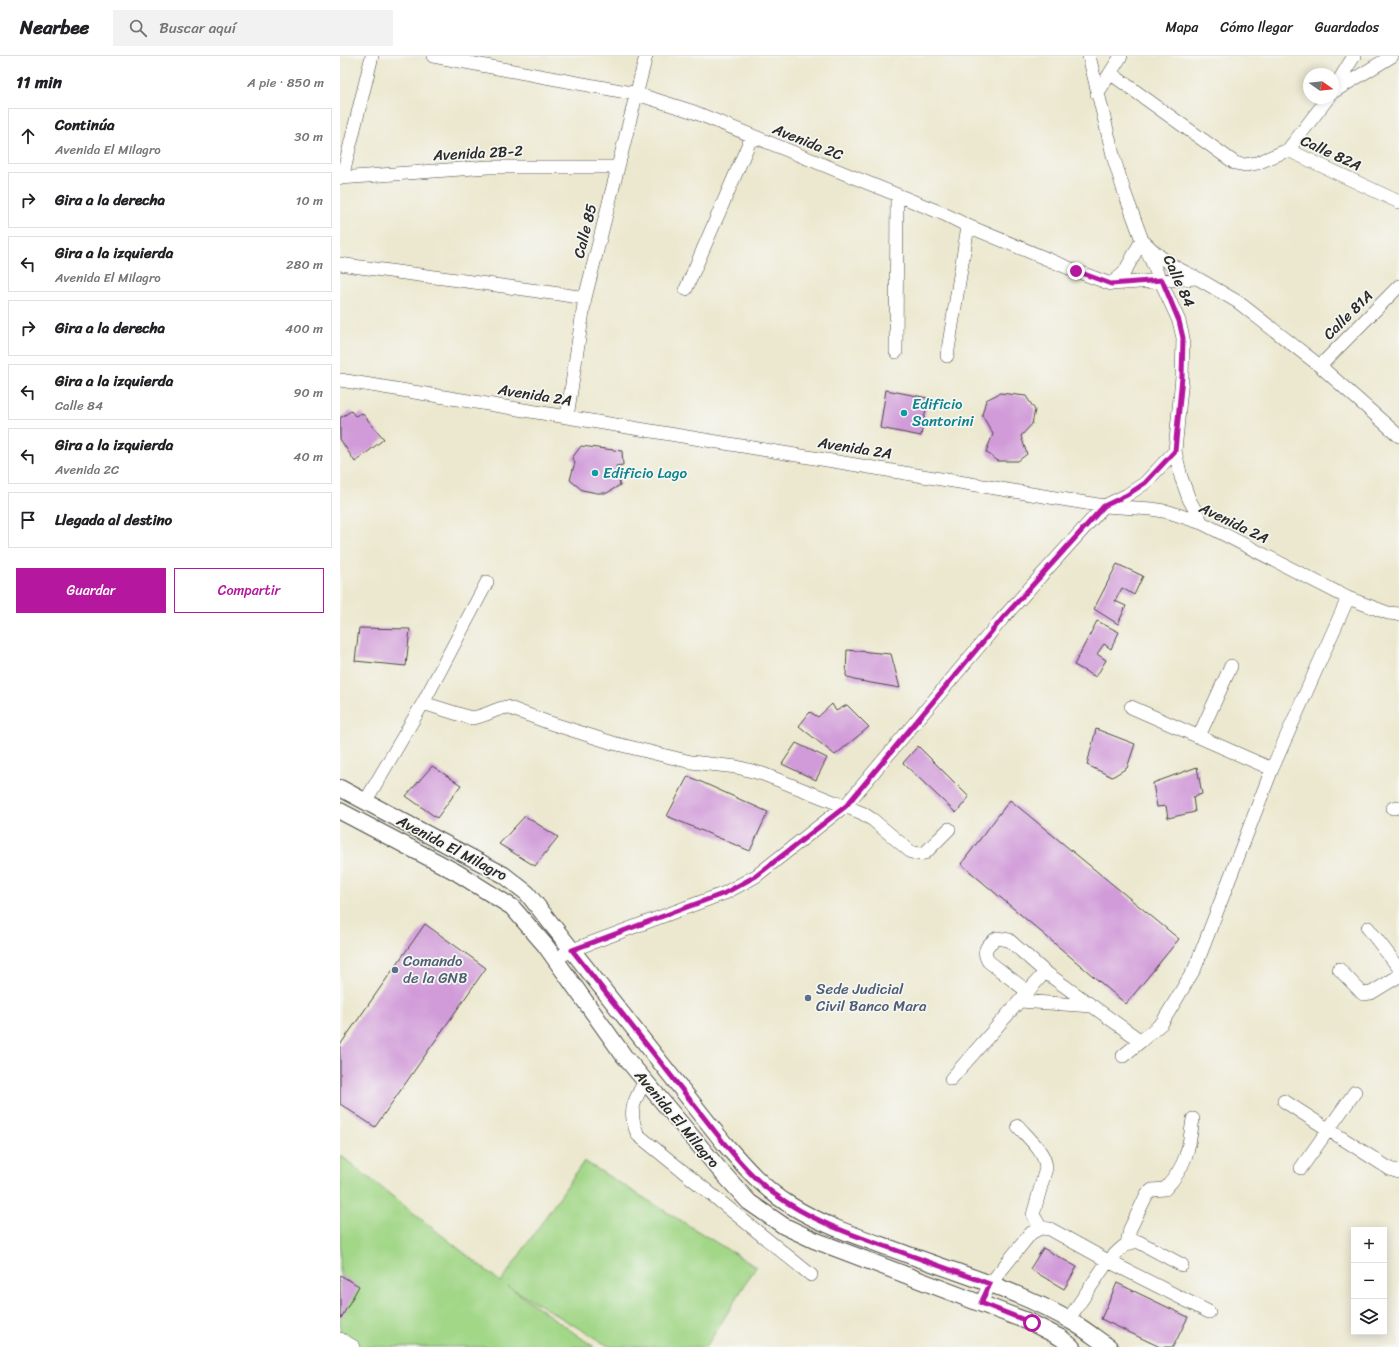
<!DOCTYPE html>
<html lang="es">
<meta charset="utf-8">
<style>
body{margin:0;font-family:Sriracha,sans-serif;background:#f2f2f2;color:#202124}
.controls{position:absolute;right:12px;bottom:12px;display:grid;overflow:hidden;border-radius:0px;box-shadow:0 2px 10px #0003}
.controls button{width:36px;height:36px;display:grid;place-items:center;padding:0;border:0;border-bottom:1px solid #e0e0e0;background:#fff;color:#202124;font:20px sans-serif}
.compass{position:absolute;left:963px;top:12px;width:36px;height:36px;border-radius:50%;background:#fff;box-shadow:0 2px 10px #0003;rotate:104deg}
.stop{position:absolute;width:12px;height:12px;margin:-9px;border:3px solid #b5179e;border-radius:50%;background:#fff}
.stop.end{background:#b5179e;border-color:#fff;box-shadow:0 1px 4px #0008}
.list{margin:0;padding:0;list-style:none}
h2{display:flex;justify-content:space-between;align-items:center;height:52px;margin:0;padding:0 16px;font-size:17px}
h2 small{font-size:13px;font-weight:400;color:#757577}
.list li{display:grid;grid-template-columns:26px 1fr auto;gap:12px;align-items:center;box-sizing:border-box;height:56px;margin:0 8px 8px;padding:0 8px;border:1px solid #e0e0e0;border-radius:0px}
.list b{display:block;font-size:15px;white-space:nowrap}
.list p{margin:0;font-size:13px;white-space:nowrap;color:#757577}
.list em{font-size:13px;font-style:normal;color:#757577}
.actions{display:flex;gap:8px;padding:12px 16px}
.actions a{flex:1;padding:9px 0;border:1px solid #b5179e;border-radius:0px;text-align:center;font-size:14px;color:#b5179e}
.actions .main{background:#b5179e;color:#fff}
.icon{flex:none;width:22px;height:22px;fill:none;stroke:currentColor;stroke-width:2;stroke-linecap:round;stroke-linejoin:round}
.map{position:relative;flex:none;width:1059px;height:1291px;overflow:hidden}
header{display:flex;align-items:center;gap:24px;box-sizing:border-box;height:56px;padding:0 20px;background:#fff;border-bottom:1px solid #e0e0e0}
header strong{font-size:19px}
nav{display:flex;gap:22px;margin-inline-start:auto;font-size:14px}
.search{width:280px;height:36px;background:#f2f2f2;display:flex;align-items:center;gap:10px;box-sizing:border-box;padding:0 14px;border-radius:0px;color:#757577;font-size:15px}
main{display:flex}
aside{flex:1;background:#fff}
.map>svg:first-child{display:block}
</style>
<header>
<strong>Nearbee</strong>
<div class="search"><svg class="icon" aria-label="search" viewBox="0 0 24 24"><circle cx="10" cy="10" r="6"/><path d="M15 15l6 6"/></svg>Buscar aquí</div>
<nav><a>Mapa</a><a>Cómo llegar</a><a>Guardados</a></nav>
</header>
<main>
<aside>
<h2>11 min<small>A pie · 850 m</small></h2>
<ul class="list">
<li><svg class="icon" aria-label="ahead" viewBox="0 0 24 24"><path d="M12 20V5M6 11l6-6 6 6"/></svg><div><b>Continúa</b><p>Avenida El Milagro</p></div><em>30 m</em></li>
<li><svg class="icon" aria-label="right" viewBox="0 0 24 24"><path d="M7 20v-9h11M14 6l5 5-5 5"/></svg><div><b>Gira a la derecha</b></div><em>10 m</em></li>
<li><svg class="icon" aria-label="left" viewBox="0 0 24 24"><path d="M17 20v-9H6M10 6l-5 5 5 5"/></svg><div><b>Gira a la izquierda</b><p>Avenida El Milagro</p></div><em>280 m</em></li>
<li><svg class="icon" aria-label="right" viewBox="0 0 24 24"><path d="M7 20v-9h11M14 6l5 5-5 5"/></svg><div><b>Gira a la derecha</b></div><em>400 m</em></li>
<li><svg class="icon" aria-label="left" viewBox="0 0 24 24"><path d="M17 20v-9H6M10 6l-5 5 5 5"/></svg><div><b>Gira a la izquierda</b><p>Calle 84</p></div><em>90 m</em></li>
<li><svg class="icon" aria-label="left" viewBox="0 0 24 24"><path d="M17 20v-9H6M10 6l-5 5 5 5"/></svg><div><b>Gira a la izquierda</b><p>Avenida 2C</p></div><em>40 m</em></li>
<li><svg class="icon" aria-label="arrive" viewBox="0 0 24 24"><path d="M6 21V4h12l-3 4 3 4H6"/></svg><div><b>Llegada al destino</b></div></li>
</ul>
<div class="actions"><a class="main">Guardar</a><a>Compartir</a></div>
</aside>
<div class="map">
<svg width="1059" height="1291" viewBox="0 0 1059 1291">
<rect width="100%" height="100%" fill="#f6f6f2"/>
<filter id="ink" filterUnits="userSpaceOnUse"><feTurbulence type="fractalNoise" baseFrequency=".025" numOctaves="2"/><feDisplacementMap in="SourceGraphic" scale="8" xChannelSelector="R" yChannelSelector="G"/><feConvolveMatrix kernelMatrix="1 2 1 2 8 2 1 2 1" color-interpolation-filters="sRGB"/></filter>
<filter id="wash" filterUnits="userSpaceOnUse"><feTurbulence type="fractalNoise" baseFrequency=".012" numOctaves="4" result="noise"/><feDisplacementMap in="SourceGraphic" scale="16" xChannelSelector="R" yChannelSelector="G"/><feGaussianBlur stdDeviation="0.9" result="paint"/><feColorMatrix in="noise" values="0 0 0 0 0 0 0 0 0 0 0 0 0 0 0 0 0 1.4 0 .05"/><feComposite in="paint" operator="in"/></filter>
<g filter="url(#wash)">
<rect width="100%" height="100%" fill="#ece8cf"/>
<!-- green -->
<path fill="#a3d788" stroke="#67815a" d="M 0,1099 L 161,1226 L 244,1105 L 416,1211 L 366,1291 L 270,1291 L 168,1230 L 254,1291 L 0,1291 Z"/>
<g id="blocks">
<!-- building -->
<path fill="#d19bd9" d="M 546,334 L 588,342 L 581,380 L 540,372 Z
M 660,337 L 686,340 L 695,354 L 692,368 L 681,380 L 687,398 L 678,405 L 658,405 L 646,396 L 653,378 L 642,359 L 646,344 Z
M 11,355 L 15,360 L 22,357 L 44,383 L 15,406 L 0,383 L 0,362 Z
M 241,390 L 282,395 L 283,409 L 276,410 L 280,429 L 267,437 L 257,437 L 242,434 L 230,424 L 235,406 L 232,402 Z
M 777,508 L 803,520 L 794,539 L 782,532 L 775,545 L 786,550 L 778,568 L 754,553 Z
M 757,565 L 779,576 L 771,593 L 764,588 L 757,598 L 766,604 L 756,621 L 734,609 Z
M 19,572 L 70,573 L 66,610 L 15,605 Z
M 507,594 L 551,598 L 560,632 L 514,624 L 506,620 Z
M 492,648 L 496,655 L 507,649 L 529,671 L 495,699 L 459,670 L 470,656 L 478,661 Z
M 756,673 L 795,688 L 787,712 L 772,721 L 747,709 Z
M 456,687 L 487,702 L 476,724 L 442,708 Z
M 578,690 L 629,741 L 616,757 L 563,707 Z
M 92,710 L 121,729 L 97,762 L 66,740 Z
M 857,711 L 862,738 L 853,741 L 855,756 L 828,762 L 826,750 L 817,751 L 813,727 Z
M 348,720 L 428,756 L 410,795 L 327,760 Z
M 670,744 L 839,883 L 786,948 L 621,808 Z
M 185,760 L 218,781 L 195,810 L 159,788 Z
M 85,868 L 146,912 L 35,1071 L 0,1048 L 0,989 Z
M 703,1192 L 737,1211 L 724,1233 L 690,1213 Z
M 0,1219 L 19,1230 L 0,1264 Z
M 777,1227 L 848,1261 L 833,1291 L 820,1291 L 761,1263 Z"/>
</g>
</g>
<g filter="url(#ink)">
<use href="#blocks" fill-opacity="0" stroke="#484744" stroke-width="1"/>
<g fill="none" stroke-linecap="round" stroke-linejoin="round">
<!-- minor casing -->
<g stroke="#484744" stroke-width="14">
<path id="minor" d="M 93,0 L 297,38 L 354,56 L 604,158 L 628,170 L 736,215 L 771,228 L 857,222 L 898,246 L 980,310 L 1059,380
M 749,0 L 774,103 L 784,135 L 802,184 L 839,265 L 843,282 L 842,321 L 835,395 L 841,421 L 849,443 L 862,467
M 770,17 L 895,107 L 905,109 L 917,107 L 948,94
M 993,34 L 1014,0
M 993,36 L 1052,0
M 757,38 L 781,0
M 988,42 L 948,94 L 1059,146
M 0,122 L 148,111 L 277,111
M 2,122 L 32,0
M 0,208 C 81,220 163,229 245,242
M 771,228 L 784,217 L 802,184 C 821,203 831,210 855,221
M 346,233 L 412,80
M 556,296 L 557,139
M 607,300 L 628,170
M 980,310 L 1059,230
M 0,324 L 227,361 L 764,450 L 812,453 L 829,456 L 862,467 L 1008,542 L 1048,557 L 1059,558
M 227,361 L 245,242 L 306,0
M 83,647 L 131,662 C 144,661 154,653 167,651 L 207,666 L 273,687 L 351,706 L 397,711 L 423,718 L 522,757 L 533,764 L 571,796 L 580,798 L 585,797 L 609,773
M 791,651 L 932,713
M 859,680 L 891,610
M 25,746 L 83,647 L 147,526
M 1053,752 L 1059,751
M 1028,872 L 1059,912
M 215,903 L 232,894 L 385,837 L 416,820 L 506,749 L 662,563 L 764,450 L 787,439 L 805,427 L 835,395
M 999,913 L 1023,938 L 1031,937 L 1059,920
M 688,936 L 648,905 C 642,894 647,889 657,882 L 669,884 L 705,916 L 801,985 L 822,967 L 855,912 L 932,713 L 1008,542
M 680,945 L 752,950
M 783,1000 L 801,985
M 611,1023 L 705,916
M 305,1025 C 294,1045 287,1056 298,1079 L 471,1219
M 944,1045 L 1050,1113 L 1059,1116
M 678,1070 C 688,1082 705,1095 706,1112 L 693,1159 L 701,1172
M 961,1112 L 1015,1036
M 787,1188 L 790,1173 L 807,1138 L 812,1134 L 825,1133 C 846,1111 849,1093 853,1063
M 842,1209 L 799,1186 C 786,1184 777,1197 768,1205 L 869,1256
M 641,1247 L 650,1228 L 691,1177 L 701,1172 L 710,1173 L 768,1205 L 728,1264
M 0,1283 L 14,1291"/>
</g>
<!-- major casing -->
<g stroke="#484744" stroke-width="18">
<path id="major" d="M 0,732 L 164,819 L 187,837 L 384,1087 C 404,1110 424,1133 450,1149 C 482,1169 519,1181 555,1194 C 615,1216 679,1234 734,1267 C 746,1274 757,1283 769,1291
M 0,755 L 116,816 L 172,851 L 205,889 L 284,1000 L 379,1113 L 409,1146 L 444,1170 L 474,1184 L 692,1267 L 721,1282 L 732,1291"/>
</g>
<!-- minor -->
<use href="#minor" stroke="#fff" stroke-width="13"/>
<!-- major -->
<use href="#major" stroke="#fff" stroke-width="16"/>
</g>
</g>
<g fill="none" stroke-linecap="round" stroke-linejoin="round" filter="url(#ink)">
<!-- route -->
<path stroke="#b5179e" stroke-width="5" d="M 692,1267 L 641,1247 L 650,1228 C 617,1216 584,1204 550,1192 C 509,1178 468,1163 433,1137 C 414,1123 399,1105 384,1087 L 232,894 L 385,837 L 416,820 L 506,750 L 662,563 L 764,450 L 787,439 L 805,427 L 835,395 L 842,321 L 843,282 L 839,265 L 822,224 L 771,228 L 736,215"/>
</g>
<!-- markers -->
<g fill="#0f9aa8" stroke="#f6f6f2" stroke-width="1.5">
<circle cx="564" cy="357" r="4"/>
<circle cx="255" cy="417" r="4"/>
</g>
<g fill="#5c6f8a" stroke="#f6f6f2" stroke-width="1.5">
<circle cx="55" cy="914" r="4"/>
<circle cx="468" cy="942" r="4"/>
</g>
<g text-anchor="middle" stroke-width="3.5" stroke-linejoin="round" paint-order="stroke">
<!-- street labels -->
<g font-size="15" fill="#2b2b2b" stroke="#f6f6f2">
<text transform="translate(468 86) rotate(22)" y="5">Avenida 2C</text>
<text transform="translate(138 97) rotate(-3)" y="5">Avenida 2B-2</text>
<text transform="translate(991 97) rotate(25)" y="5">Calle 82A</text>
<text transform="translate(245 175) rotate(-76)" y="5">Calle 85</text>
<text transform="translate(839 225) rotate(66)" y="5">Calle 84</text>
<text transform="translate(1008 259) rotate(-45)" y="5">Calle 81A</text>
<text transform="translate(195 339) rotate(9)" y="5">Avenida 2A</text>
<text transform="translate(515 392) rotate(9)" y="5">Avenida 2A</text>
<text transform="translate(894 467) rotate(26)" y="5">Avenida 2A</text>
<text transform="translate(112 792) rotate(28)" y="5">Avenida El Milagro</text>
<text transform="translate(337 1063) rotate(50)" y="5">Avenida El Milagro</text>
</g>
<!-- culture labels -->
<g font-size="15" fill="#0d838f" stroke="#f6f6f2" text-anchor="start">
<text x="572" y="353">Edificio<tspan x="572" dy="17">Santorini</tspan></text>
<text x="263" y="422">Edificio Lago</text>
</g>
<!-- service labels -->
<g font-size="15" fill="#4e5e75" stroke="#f6f6f2" text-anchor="start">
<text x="63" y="910">Comando<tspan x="63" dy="17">de la GNB</tspan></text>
<text x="476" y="938">Sede Judicial<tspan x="476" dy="17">Civil Banco Mara</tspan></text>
</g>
</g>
</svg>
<div class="controls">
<button>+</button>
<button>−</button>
<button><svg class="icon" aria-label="layers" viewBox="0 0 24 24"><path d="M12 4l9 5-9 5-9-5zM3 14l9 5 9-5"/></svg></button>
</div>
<svg class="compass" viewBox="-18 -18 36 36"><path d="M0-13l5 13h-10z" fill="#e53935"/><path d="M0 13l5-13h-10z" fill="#757577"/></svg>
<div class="stop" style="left:692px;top:1267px"></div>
<div class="stop end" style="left:736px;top:215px"></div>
</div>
</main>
